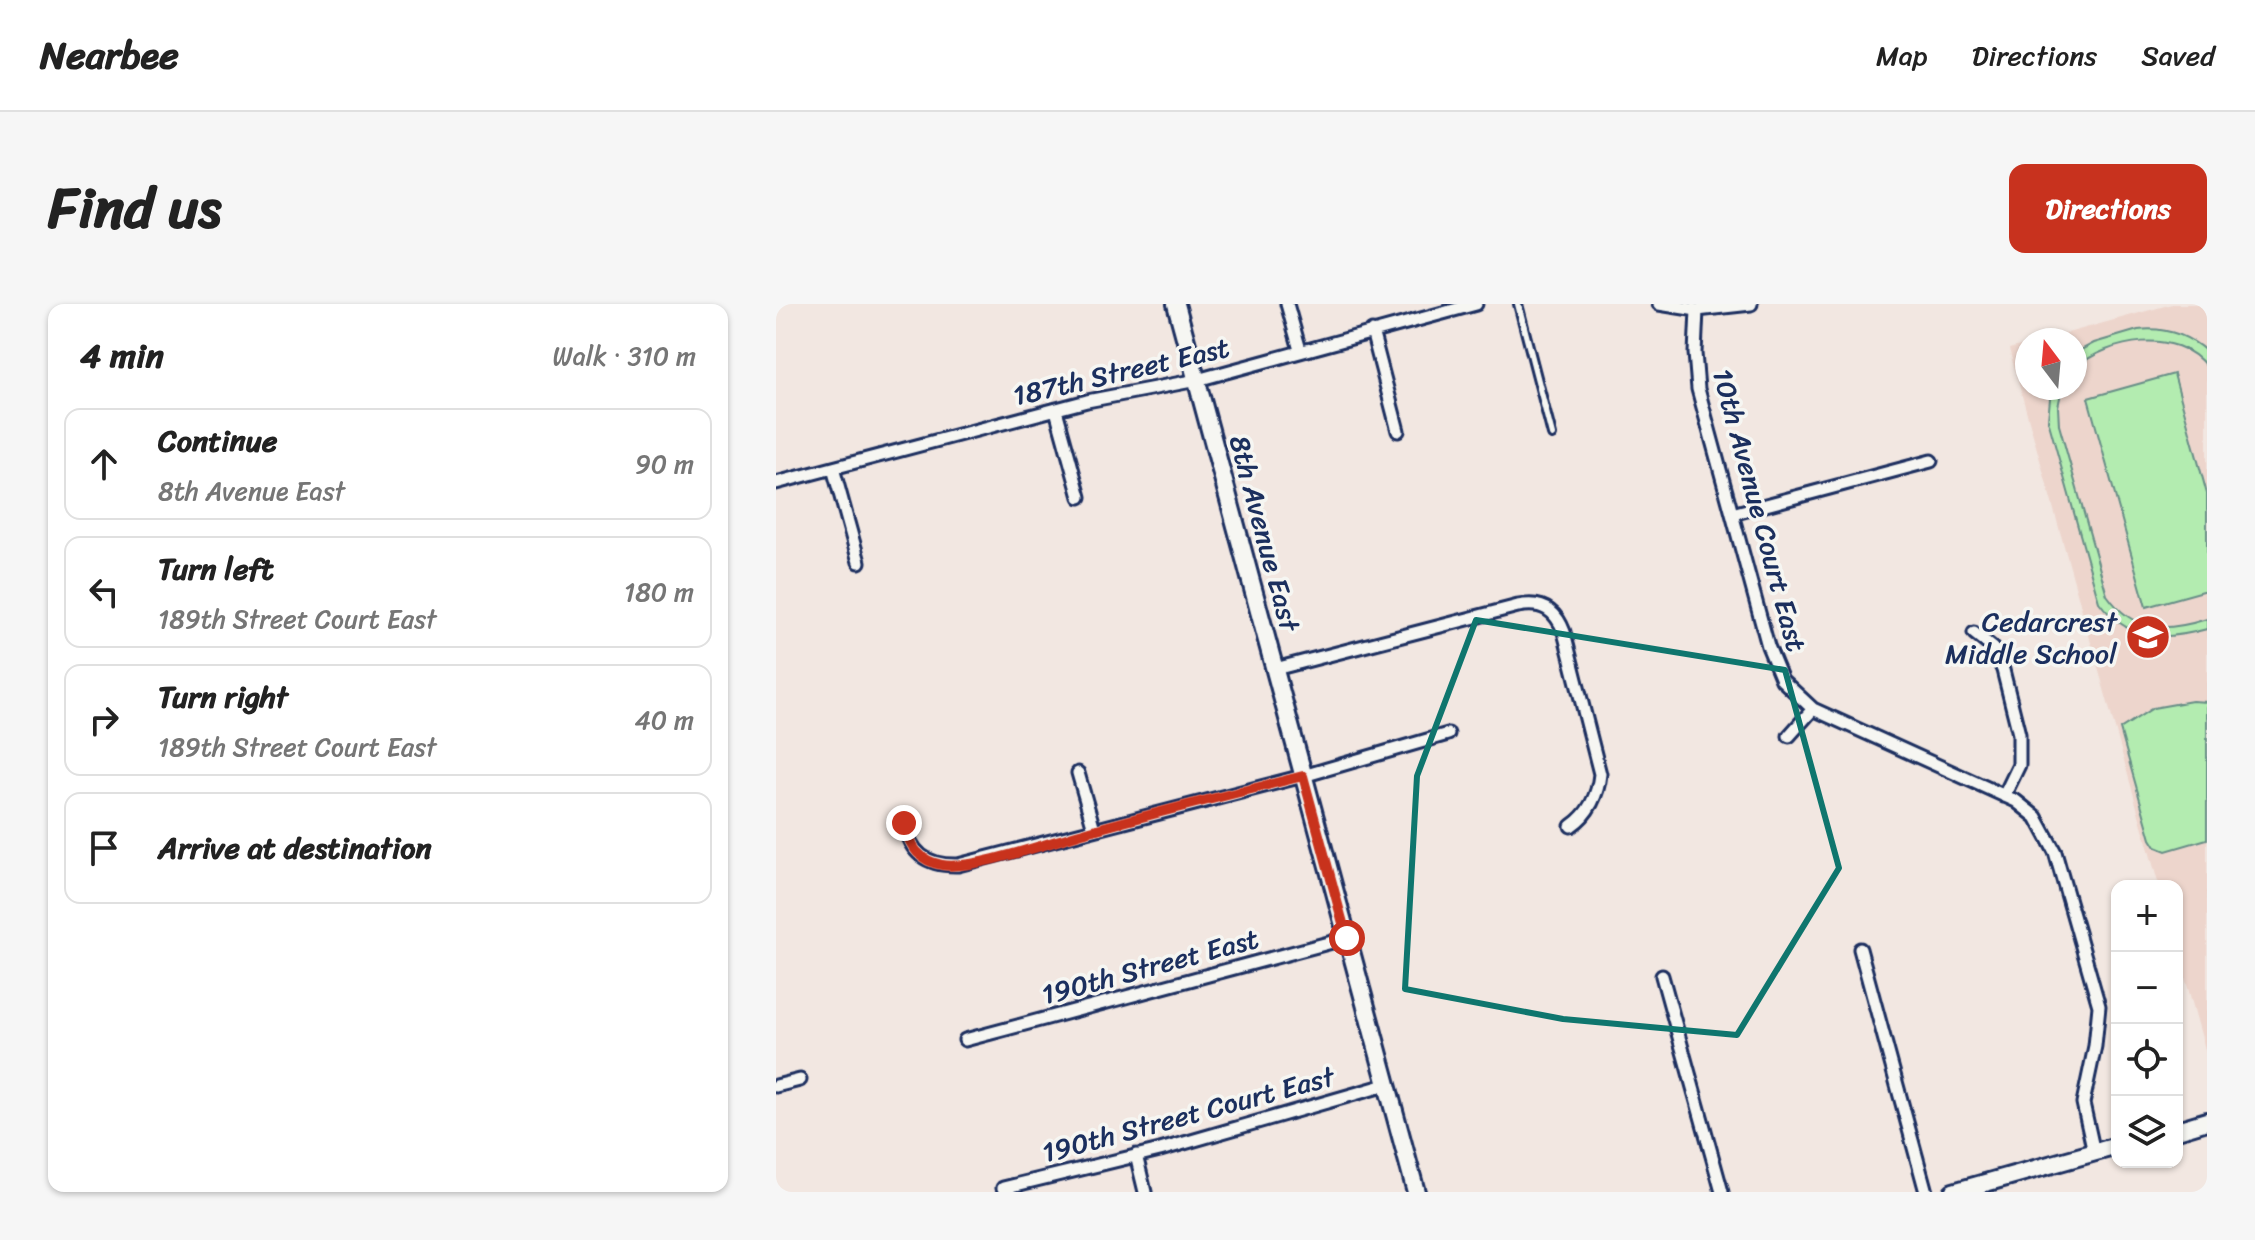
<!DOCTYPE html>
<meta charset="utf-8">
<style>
body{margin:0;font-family:Sriracha,sans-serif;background:#f6f6f6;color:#222}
.controls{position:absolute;right:24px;bottom:24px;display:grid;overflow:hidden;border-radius:16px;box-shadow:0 2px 6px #0004}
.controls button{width:72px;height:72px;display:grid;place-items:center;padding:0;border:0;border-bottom:2px solid #e0e0e0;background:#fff;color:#222;font:40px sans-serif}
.compass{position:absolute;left:1239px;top:24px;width:72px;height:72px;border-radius:50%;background:#fff;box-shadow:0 2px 6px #0004;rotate:344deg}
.stop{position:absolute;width:24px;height:24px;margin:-18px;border:6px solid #c8321e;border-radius:50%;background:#fff}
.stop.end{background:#c8321e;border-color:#fff;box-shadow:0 2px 8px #0008}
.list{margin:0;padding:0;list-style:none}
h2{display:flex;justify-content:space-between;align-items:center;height:104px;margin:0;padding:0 32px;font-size:34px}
h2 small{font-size:26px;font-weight:400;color:#767676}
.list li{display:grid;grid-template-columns:52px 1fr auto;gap:24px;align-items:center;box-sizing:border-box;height:112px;margin:0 16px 16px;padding:0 16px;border:2px solid #e0e0e0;border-radius:16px}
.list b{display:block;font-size:30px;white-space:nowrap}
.list p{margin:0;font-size:26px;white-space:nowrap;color:#767676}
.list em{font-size:26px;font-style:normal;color:#767676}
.icon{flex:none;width:44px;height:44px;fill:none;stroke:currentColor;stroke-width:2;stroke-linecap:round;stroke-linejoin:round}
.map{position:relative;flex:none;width:1431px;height:888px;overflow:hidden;border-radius:16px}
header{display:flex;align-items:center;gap:48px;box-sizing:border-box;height:112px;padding:0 40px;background:#fff;border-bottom:2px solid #e0e0e0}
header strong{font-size:38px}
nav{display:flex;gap:44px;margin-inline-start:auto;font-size:28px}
.intro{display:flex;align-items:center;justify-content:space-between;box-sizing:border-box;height:192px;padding:0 48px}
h1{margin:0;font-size:56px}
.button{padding:20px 36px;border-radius:16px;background:#c8321e;color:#fff;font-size:28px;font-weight:700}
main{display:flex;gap:48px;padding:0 48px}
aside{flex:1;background:#fff;border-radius:16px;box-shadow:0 2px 6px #0004}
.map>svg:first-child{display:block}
</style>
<header>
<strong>Nearbee</strong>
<nav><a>Map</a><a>Directions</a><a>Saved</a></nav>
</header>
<div class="intro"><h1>Find us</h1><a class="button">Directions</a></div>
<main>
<aside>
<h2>4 min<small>Walk · 310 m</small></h2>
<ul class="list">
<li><svg class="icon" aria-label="ahead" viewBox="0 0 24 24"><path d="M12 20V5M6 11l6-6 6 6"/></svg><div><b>Continue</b><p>8th Avenue East</p></div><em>90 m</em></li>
<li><svg class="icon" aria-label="left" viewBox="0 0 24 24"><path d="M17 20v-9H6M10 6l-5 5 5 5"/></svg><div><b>Turn left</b><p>189th Street Court East</p></div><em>180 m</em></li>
<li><svg class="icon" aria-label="right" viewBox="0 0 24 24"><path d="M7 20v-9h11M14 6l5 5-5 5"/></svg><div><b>Turn right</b><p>189th Street Court East</p></div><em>40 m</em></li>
<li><svg class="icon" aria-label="arrive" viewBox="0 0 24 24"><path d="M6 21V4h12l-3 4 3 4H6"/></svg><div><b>Arrive at destination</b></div></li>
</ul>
</aside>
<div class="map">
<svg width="1431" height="888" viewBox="0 0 1431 888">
<rect width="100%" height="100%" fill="#f2e7e1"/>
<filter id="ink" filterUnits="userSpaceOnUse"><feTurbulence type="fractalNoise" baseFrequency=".0125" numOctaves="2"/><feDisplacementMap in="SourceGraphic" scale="16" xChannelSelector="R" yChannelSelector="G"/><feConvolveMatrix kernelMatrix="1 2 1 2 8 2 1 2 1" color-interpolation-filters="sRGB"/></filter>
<g filter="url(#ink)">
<!-- built -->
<path fill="#edd5cc" d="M 1396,0 L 1431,0 L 1431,752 L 1401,645 L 1401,582 L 1383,582 L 1233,45 L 1251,40 L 1251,84 L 1299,84 L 1299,36 L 1266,36 Z"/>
<!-- green -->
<path fill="#b3ecb0" stroke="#678e87" stroke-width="2" d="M 1362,26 C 1389,23 1411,30 1431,48 L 1431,63 C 1400,23 1334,35 1299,64 L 1299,49 L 1318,39 Z
M 1398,70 L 1431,190 L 1431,286 L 1370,303 L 1312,94 Z
M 1275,84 L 1286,84 L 1282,103 L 1283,121 L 1331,291 C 1359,330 1389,328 1431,315 L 1431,325 C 1387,337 1353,338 1323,298 L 1272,116 Z
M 1416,397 L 1431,398 L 1431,535 L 1390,547 L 1380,543 L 1375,535 L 1344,425 L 1377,404 Z"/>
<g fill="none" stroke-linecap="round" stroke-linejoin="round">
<!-- lane casing -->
<g stroke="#1b2f5e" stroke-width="12">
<path id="lane" d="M 742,0 L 776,131"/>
</g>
<!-- street casing -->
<g stroke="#1b2f5e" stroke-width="17">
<path id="street" d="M 511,0 L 524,46
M 883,0 L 921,6 L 975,0
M 921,6 L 919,49 L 922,85 L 992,342 L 1006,376 L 1037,405 L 1240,497 L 1260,513 L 1279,548 L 1323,702 L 1319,742 L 1307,799 L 1318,849
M 596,27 L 622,127
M 280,106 L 304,193
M 57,164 L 83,258
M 0,179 L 311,97 L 421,76 L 700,0
M 956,210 L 1155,157
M 1198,329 L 1217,344 L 1227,366 L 1243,430 L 1243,461 L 1228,492
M 499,365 L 742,302 C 766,297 780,306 788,328 L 824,470 C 822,490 813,510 795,522
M 1013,432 L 1037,405
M 302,469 L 318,525
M 128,519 C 134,549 150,562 182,561 L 527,472 L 672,430
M 1084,645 L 1150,888
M 886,672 L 946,888
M 189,736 L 571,634
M 0,782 L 24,776
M 360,851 L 369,888
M 227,884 L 384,846 L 610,781"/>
</g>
<!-- secondary casing -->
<g stroke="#1b2f5e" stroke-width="22">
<path id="secondary" d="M 400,0 L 640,888
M 1401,826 L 1431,817
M 1177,888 L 1341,842"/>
</g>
<!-- lane -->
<use href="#lane" stroke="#f6f6f2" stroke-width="6"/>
<!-- street -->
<use href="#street" stroke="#f6f6f2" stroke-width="11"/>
<!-- secondary -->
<use href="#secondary" stroke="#f6f6f2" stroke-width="16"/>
</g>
</g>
<g fill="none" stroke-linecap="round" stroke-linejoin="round" filter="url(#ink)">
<!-- route -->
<path stroke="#c8321e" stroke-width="10" d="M 128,519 C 132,540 142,557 166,561 C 197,567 280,536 314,527 C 385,507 456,490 527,472 L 571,634"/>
</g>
<!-- marked area -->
<path fill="none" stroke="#0f766e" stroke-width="6" stroke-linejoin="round" d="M 700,316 L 1009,366 L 1063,564 L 961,731 L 787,715 L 629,685 L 641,472 Z"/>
<!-- icons -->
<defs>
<g id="school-disc" transform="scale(2.3)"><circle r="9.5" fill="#c8321e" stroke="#f6f6f2"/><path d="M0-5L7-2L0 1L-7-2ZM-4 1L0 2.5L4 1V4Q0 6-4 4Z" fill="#fff"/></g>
</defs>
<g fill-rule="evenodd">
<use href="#school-disc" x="1372" y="333"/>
</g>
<g text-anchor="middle" stroke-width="7" stroke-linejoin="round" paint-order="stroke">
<!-- street labels -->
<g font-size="28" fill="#1b2f5e" stroke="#f6f6f2">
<text transform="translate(345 67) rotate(-13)" y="10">187th Street East</text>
<text transform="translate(984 206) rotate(75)" y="10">10th Avenue Court East</text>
<text transform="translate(489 229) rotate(75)" y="10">8th Avenue East</text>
<text transform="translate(374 662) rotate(-15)" y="10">190th Street East</text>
<text transform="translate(412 810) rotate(-15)" y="10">190th Street Court East</text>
</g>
<!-- poi labels -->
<g font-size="28" fill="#1b2f5e" stroke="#f6f6f2" text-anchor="end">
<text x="1341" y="327">Cedarcrest<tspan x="1341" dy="32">Middle School</tspan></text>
</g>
</g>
</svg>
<div class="controls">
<button>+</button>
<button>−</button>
<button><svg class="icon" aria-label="locate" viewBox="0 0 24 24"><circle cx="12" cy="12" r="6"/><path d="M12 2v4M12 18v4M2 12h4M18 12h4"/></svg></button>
<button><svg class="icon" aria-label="layers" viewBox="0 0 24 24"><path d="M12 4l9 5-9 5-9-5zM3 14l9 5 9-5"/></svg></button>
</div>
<svg class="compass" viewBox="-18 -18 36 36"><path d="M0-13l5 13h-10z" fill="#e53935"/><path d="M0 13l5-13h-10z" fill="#767676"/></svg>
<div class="stop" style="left:571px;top:634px"></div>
<div class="stop end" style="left:128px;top:519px"></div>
</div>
</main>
